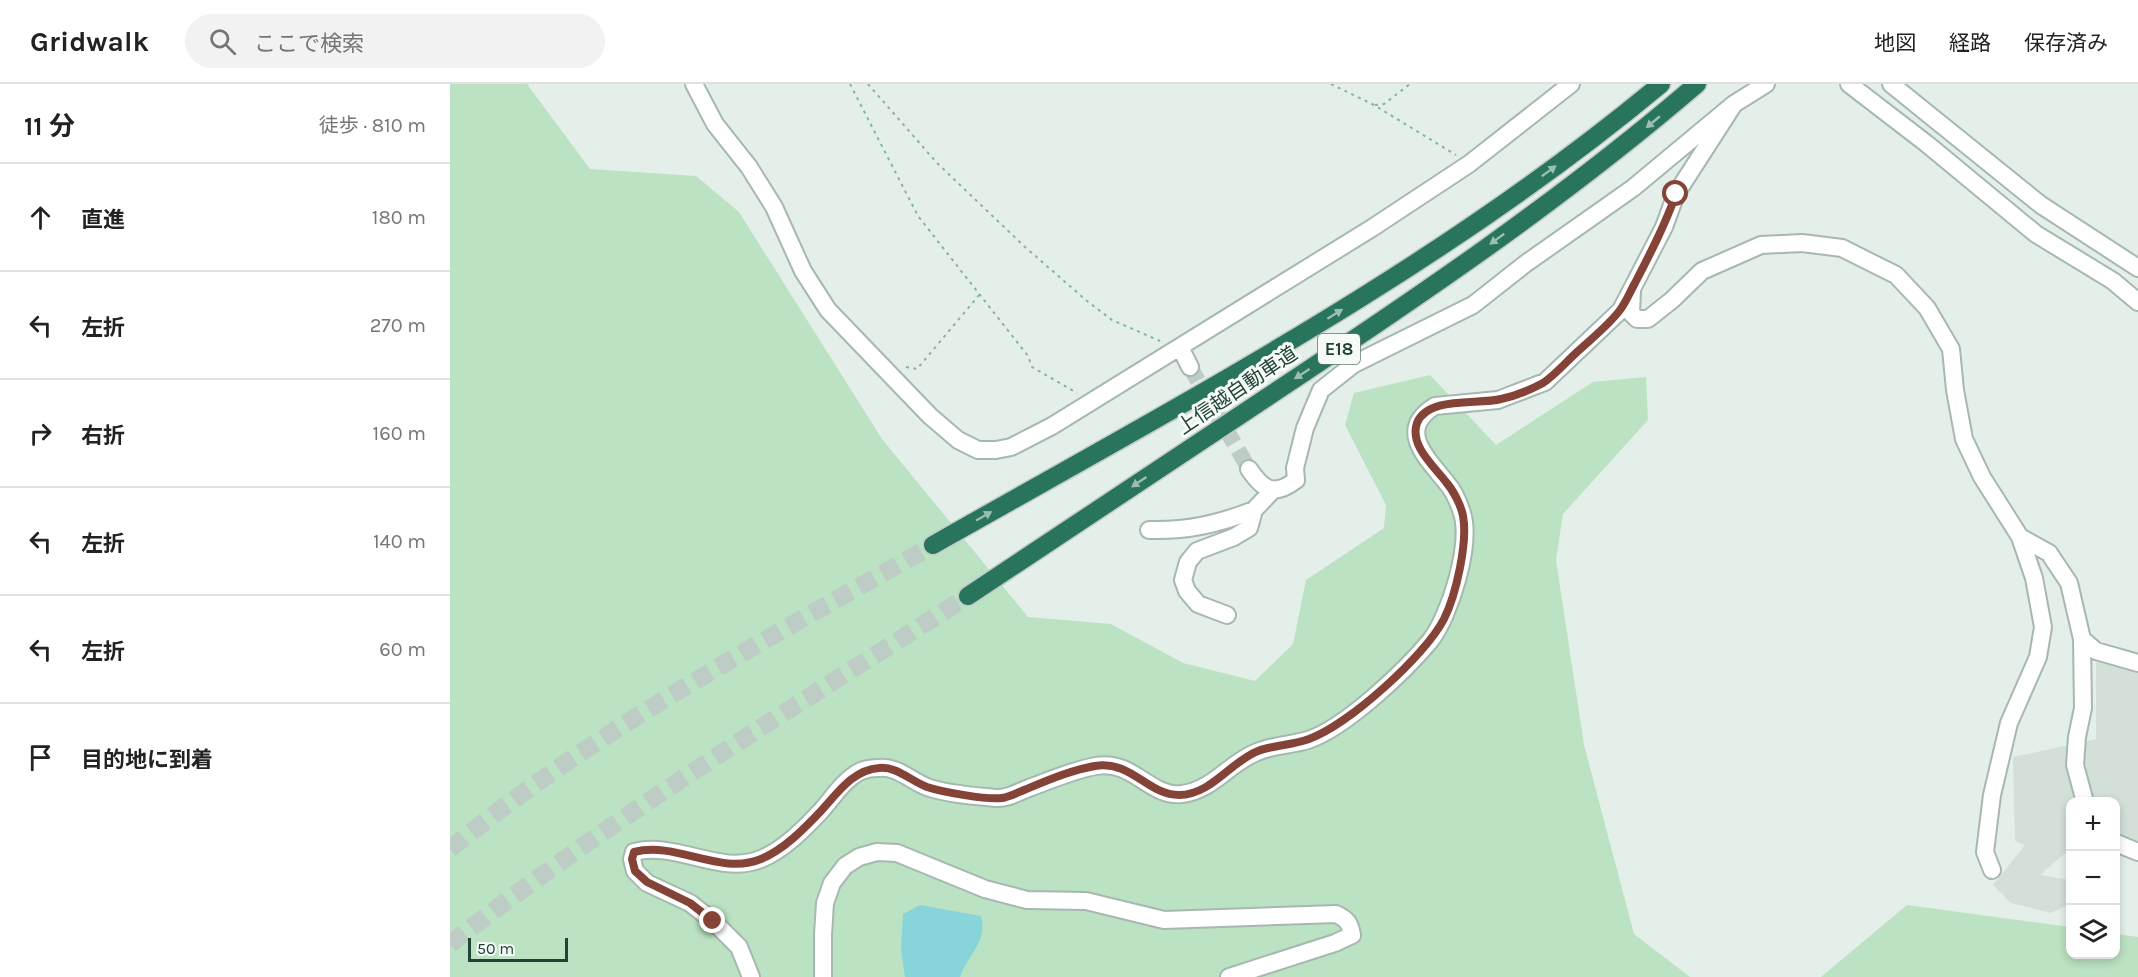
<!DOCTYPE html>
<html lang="ja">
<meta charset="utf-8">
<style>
body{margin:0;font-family:Karla,"Noto Sans JP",sans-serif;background:#f2f2f2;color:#222}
.controls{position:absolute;right:18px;bottom:18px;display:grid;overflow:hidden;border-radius:12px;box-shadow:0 3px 9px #0003}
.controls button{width:54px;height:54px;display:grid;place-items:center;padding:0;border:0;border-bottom:2px solid #e0e0e0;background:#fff;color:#222;font:30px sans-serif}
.scale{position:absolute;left:18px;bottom:15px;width:100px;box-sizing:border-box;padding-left:6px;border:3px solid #214437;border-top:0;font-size:16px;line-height:21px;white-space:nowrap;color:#214437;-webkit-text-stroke:4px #f6fbf8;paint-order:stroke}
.stop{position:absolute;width:18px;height:18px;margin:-14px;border:4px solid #854338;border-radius:50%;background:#fff}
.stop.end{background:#854338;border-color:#fff;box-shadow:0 2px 6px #0008}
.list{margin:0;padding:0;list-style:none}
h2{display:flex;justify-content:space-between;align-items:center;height:78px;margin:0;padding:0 24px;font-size:26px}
h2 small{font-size:20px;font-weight:400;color:#767676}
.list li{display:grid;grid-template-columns:39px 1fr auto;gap:18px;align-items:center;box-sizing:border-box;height:108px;padding:0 24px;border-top:2px solid #e0e0e0}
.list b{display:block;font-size:22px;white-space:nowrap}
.list em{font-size:20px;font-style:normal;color:#767676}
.icon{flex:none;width:33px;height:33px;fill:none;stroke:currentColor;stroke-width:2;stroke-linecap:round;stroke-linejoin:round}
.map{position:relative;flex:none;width:1688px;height:893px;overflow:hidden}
header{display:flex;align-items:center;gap:36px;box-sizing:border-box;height:84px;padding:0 30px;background:#fff;border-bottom:2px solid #e0e0e0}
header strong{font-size:28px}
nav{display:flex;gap:33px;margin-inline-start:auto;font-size:21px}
.search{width:420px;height:54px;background:#f2f2f2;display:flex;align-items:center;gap:15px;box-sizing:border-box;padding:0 21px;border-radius:33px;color:#767676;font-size:22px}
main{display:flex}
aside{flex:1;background:#fff}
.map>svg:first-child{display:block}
</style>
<header>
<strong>Gridwalk</strong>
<div class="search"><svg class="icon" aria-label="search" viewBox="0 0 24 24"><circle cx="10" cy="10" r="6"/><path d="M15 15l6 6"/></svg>ここで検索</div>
<nav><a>地図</a><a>経路</a><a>保存済み</a></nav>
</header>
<main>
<aside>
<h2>11 分<small>徒歩 · 810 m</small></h2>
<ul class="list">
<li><svg class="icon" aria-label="ahead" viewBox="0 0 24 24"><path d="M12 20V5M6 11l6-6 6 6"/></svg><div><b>直進</b></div><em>180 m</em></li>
<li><svg class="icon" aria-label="left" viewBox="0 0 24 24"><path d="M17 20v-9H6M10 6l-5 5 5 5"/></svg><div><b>左折</b></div><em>270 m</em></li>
<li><svg class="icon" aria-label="right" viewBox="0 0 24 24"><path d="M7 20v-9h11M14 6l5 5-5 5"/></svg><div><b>右折</b></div><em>160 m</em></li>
<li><svg class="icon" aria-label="left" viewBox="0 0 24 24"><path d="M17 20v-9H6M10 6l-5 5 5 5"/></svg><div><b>左折</b></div><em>140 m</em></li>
<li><svg class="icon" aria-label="left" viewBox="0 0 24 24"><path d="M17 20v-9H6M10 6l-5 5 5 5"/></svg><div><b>左折</b></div><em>60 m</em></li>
<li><svg class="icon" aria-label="arrive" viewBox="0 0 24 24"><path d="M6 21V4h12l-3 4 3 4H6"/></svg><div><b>目的地に到着</b></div></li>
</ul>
</aside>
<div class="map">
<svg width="1688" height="893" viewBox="0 0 1688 893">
<rect width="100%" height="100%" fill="#e4efe9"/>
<!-- built -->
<path fill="#d2e0d8" d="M 1646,578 L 1688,586 L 1688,775 L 1666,772 L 1666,718 L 1620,718 L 1620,765 L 1590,791 L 1620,796 L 1616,822 L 1601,829 L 1561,819 L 1543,801 L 1575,761 L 1565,757 L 1563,673 L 1646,655 Z"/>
<!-- green -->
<path fill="#bbe2c2" d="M 0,0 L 77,0 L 140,85 L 246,92 L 289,128 L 432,355 L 578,533 L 661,540 L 733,579 L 805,597 L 843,560 L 856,496 L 934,444 L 936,421 L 895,341 L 904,309 L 980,291 L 1046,361 L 1143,298 L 1196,293 L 1198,336 L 1113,430 L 1106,476 L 1134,661 L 1184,850 L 1240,893 L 0,893 Z
M 1457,821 L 1620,843 L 1620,870 L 1666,870 L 1666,850 L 1688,853 L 1688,893 L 1371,893 Z"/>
<!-- water -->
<path fill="#87d5da" d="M 470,821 L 531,832 C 538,857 518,871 510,893 L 455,893 L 451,865 L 453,830 Z"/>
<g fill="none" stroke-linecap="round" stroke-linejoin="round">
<!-- minor-tunnel -->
<path stroke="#bdcdc5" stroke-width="16" stroke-dasharray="16 8" stroke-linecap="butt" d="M 740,283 L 799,385"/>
<!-- highway-tunnel -->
<path stroke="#bdcdc5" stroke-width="18" stroke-dasharray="18 9" stroke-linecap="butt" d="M 0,765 C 148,644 318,555 483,461
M 0,860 C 164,732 343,624 518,512"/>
<!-- minor casing -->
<g stroke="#a6b8b0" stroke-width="20">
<path id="minor" d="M 244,0 L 265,40 L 299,83 L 324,123 L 353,187 L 378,226 L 480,332 L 508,356 L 528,366 L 546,366 L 561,363 L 602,342 L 922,144 L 1019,80 L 1121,0
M 1399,0 L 1477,60 L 1586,150 L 1663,197 L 1688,218
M 1441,0 L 1591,121 L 1688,184
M 1182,207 L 1181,229 L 1187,235 L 1198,235 L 1222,216 L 1252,187 L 1311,161 L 1352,159 L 1392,164 L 1446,191 L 1477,224 L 1501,265 L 1505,306 L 1514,355 L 1532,393 L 1570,453 L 1584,494 L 1593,543 L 1588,573 L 1559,639 L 1542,711 L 1535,768 L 1542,786
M 730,263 L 740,283
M 799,385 C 813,406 824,413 846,396 L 845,384 L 855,344 L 871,306 L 904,280 L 1023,221 L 1075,180 L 1183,104 L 1284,20 L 1316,0
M 699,446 C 738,447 768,440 804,426
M 1570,453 L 1599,469 L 1619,499 L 1632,555 L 1633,624 L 1627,653 L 1625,681 L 1635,718
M 777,531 L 748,520 L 737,507 L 733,496 L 738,478 L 747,467 L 784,453 L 799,444 L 804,426 L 823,406
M 1632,555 L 1646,567 L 1688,579
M 1666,759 L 1688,768
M 301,893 L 289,863 L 263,837 L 240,819 L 197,799 L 185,787 L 182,775 L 184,768 C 227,757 270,792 311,775 C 333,766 353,746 370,728 C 382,715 394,695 411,687 C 416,685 424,684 428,684 C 446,681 461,697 477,703 C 496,710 525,712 546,714 C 557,715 568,708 579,704 C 601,696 623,686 646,682 C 683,675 700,714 732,710 C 763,706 779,679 807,668 C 823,661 842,661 858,656 C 895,644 955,587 980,557 C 1000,532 1022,460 1012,429 C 1009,419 1003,406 996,398 C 977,374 946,346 985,322 L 1048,316 L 1095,298 L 1171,226 L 1214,143 L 1226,110 L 1284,20
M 373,893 L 373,851 L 375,819 L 382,799 L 395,782 L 409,773 L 427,768 L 447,769 L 535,805 L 577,816 L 636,817 L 714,836 L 886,830 C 897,835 900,839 902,851 L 885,859 L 779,893"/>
</g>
<!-- highway casing -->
<g stroke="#c1cbc7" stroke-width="21">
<path id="highway" d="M 483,461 C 733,319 989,185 1211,0
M 518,512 C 617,446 716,380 816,314 C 964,216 1112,116 1247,0"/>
</g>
<!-- path -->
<path stroke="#81b6a0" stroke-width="2" stroke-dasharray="3 4.5" stroke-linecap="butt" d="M 400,0 L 468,132 L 578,272 L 582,283 L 627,309
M 418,0 L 487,79 L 575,163 L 637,217 L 662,236 L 710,257
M 881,0 L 924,21 L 1006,71
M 925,21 L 934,20 L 960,0
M 456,283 L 467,285 L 530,210"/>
<!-- minor -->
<use href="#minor" stroke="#fff" stroke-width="16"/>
<!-- highway -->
<use href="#highway" stroke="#29745d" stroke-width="18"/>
</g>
<!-- one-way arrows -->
<defs><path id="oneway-solid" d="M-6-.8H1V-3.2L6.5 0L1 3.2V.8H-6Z" transform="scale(1.5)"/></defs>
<g fill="#9abeb2">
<use href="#oneway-solid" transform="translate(1203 38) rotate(140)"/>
<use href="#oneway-solid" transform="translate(1099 87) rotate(-36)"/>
<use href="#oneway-solid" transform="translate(1047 155) rotate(144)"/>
<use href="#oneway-solid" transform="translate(885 230) rotate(-32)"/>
<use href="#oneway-solid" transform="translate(852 290) rotate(147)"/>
<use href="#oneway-solid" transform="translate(689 398) rotate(146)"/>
<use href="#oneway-solid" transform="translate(534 432) rotate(-30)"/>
</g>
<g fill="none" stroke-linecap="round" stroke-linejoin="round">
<!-- route -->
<path stroke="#854338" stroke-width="8" d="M 263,837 L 240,819 L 197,798 L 185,787 L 182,775 L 184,768 C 227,757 270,792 311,775 C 333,766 353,746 370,728 C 387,710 402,686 429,684 C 446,682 461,697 477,703 C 492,708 537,716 552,714 C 559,713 567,709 574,706 C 596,697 621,686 645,682 C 682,676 697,711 729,711 C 761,711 780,678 808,667 C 824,661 843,661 859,655 C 898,641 975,572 994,535 C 1006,511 1018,458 1013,432 C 1011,421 1003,406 996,398 C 985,383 959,362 967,339 C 978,312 1027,321 1051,315 C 1065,312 1080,306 1093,299 C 1105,291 1116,278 1127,268 C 1141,255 1159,241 1170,226 C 1176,218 1180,208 1185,199 C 1200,170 1215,141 1226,110"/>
</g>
<g text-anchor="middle" stroke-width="6" stroke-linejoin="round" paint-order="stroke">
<!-- shield labels -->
<rect fill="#f6fbf8" stroke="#617b71" stroke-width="1.5" x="868" y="250" width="42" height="30" rx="4.5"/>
<g font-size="18" font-weight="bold" fill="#214437">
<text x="889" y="271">E18</text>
</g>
<!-- street labels -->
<g font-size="20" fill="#214437" stroke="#f6fbf8">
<text transform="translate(787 306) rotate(-34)" y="7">上信越自動車道</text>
</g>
</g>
</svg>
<div class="controls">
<button>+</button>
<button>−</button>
<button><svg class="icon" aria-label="layers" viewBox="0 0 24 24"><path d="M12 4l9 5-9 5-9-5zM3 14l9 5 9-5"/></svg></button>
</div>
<div class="scale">50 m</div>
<div class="stop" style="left:1226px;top:110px"></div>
<div class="stop end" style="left:263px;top:837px"></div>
</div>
</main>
